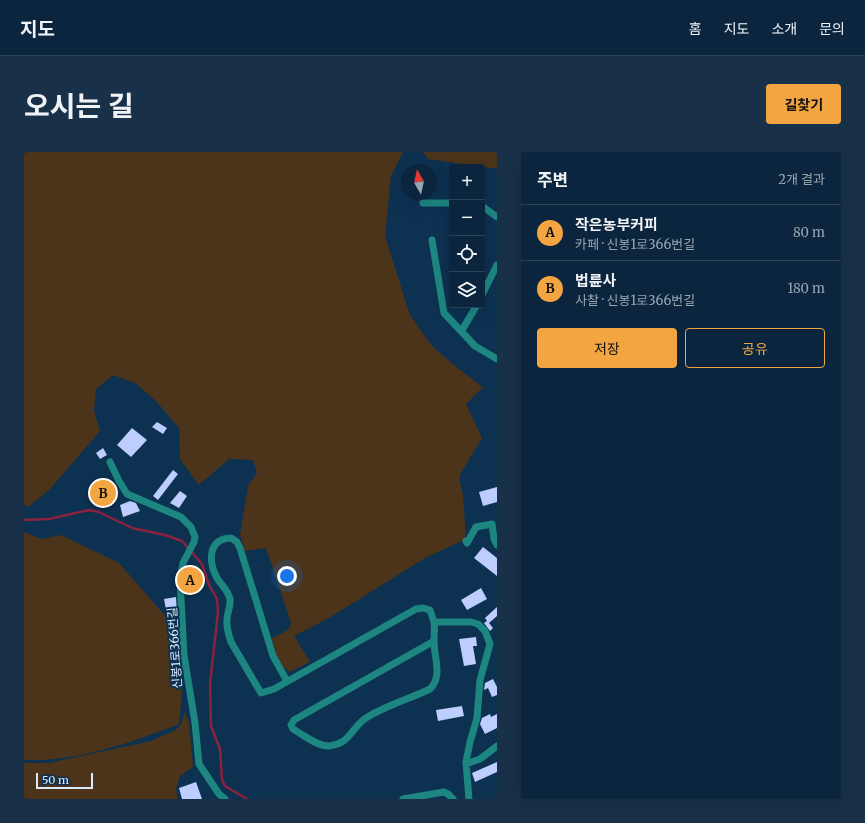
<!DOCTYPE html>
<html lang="ko">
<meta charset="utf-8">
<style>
body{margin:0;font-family:Merriweather,"Noto Sans KR",serif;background:#183148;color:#f1f3f6}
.controls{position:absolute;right:12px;top:12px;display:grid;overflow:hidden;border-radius:4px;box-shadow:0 4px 16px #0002}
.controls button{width:36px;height:36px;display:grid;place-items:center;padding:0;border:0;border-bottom:1px solid #2a4257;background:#0a253d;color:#f1f3f6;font:20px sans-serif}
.compass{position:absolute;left:377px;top:12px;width:36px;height:36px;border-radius:50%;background:#0a253d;box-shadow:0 4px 16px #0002;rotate:351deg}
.scale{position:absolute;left:12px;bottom:10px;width:57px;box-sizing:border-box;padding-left:4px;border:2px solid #daeafb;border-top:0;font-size:11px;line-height:14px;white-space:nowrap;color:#daeafb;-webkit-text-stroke:3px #0d3151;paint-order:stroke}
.you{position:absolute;left:263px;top:424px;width:14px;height:14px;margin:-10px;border:3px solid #fff;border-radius:50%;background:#1a73e8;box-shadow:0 0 0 6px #1a73e833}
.badge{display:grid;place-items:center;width:26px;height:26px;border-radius:50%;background:#f2a541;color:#111;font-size:13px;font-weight:700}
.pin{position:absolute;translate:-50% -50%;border:2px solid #fff;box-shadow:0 1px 4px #0006}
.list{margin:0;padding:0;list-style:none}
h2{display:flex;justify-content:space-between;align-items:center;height:52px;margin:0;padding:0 16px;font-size:17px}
h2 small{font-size:13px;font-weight:400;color:#99a5b0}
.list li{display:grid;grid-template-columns:26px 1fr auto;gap:12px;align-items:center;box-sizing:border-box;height:56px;padding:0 16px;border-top:1px solid #2a4257}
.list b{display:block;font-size:15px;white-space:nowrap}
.list p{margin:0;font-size:13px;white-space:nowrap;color:#99a5b0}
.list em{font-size:13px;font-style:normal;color:#99a5b0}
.actions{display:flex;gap:8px;padding:12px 16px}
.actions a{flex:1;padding:9px 0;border:1px solid #f2a541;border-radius:4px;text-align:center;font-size:14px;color:#f2a541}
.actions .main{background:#f2a541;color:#111}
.icon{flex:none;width:22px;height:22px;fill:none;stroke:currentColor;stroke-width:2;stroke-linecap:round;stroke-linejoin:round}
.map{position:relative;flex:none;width:473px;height:647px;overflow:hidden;border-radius:4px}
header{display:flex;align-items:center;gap:24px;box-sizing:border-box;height:56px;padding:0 20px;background:#0a253d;border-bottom:1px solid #2a4257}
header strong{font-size:19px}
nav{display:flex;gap:22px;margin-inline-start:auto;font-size:14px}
.intro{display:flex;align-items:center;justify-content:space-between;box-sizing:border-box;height:96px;padding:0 24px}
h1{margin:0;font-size:28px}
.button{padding:10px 18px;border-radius:4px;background:#f2a541;color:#111;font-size:14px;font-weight:700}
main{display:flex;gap:24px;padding:0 24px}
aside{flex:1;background:#0a253d;border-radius:4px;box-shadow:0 4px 16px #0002}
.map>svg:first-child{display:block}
</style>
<header>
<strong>지도</strong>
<nav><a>홈</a><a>지도</a><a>소개</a><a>문의</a></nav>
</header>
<div class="intro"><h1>오시는 길</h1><a class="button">길찾기</a></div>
<main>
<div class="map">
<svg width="473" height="647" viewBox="0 0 473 647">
<rect width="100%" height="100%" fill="#0d3151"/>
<!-- green -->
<path fill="#4b3419" d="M 0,0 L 379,0 L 367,24 L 361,84 L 386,163 L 408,194 L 431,214 L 459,235 L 442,252 L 458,286 L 435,324 L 439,344 L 442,387 L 401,406 L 305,466 L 270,484 L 286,510 L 266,520 C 254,513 251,499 248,486 L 264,478 L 267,471 L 242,396 L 221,399 L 216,383 L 224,334 L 233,321 L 229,308 L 205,307 L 175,333 L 156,307 L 155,276 L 133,250 L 111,231 L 89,223 L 72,237 L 70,259 L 76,279 L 26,337 L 4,355 L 0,353 Z
M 399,0 L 473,0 L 473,17 L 404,7 Z
M 0,380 L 18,387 L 37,383 L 95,411 L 149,473 L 158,542 L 155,572 C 106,591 53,610 0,608 Z
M 161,560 L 165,571 L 169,615 L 156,624 L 152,637 L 154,647 L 0,647 L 0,611 L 25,611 L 127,589 L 152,578 L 157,572 Z"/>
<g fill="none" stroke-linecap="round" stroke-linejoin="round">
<!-- stream -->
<path stroke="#8b233f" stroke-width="2.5" d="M 0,368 L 25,367 L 65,358 L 75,360 L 108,376 L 141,383 L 158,389 L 178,412 L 185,433 L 193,447 L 194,460 L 186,532 L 187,574 L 196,597 L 198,628 L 201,634 L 223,647"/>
</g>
<!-- building -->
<path fill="#bccdfe" d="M 133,270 L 143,276 L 139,282 L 128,275 Z
M 108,276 L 123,288 L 107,305 L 93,293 Z
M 79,296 L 83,303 L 76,307 L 72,301 Z
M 149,318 L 154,322 L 134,348 L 129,344 Z
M 81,327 L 90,344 L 80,350 L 79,348 L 75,351 L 68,338 L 69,334 Z
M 473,335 L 473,350 L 459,354 L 455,340 Z
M 156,339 L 163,344 L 155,356 L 146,351 Z
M 106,349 L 112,351 L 116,359 L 99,365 L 96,353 Z
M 459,395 L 473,406 L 473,424 L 450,406 Z
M 457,436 L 463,447 L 443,458 L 437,448 Z
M 152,445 L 153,461 L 143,463 L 140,447 Z
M 473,455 L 473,464 L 465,471 L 469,476 L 466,479 L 460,471 L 463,469 L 461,466 Z
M 452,485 L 453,494 L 449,494 L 452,512 L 440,514 L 435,487 Z
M 469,527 L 473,535 L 473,543 L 468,545 L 464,536 L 460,538 L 461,531 Z
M 438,554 L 440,564 L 414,569 L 412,558 Z
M 466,562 L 467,565 L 473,562 L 473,576 L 461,582 L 456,572 L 458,566 Z
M 473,610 L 473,620 L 451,630 L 448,621 Z
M 172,630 L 178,647 L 158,647 L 155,636 Z"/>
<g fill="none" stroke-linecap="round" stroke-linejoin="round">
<!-- minor -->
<path stroke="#1e8681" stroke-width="7" d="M 399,51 L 428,51
M 458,54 L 473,65
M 408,88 L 420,161 L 451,194 L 473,207
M 458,143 L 473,113
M 438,178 L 453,153
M 86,310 L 95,329 L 103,342 L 157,365 L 167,375 L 171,385 L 170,390 L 159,411 L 156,428 L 160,503 L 171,571 L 175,612 L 195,642 L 201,647
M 442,389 L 443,391 L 452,375 L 468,372 L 470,387 L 473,393
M 410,489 L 270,568 L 267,573 L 269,577 C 278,582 294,595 305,594 C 325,591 325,581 338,569 C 352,557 388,546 406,537 C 419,524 410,506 410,489 C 410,482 411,476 410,470
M 263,529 L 249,504 L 216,396 L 213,390 L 207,386 C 184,387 184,409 193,426 C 197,433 204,438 206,447 C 207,454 203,461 203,468 C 202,476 205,483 207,490 L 237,541 L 250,537 L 392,457 L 399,456 L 406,458 L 410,470 L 447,470 L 454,472 L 461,479 L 466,492 L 456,528 L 453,566 L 446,590 L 442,610 L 445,647
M 442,612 L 456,607 L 473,594
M 379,647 L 420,640 L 424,642 L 429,647"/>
</g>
<g text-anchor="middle" stroke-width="4" stroke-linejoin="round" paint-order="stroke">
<!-- street labels -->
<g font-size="12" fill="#daeafb" stroke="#0d3151">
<text transform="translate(151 496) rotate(-94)" y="4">신봉1로366번길</text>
</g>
</g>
</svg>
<div class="controls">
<button>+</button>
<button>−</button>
<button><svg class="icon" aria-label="locate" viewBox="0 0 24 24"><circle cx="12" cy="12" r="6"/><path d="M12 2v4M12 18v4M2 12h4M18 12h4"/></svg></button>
<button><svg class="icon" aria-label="layers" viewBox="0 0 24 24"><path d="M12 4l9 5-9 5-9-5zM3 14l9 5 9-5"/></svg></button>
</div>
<svg class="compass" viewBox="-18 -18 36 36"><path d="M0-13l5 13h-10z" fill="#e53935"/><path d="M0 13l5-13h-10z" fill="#99a5b0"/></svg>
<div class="scale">50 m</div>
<div class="you"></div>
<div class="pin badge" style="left:166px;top:428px">A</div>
<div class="pin badge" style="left:79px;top:341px">B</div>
</div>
<aside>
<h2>주변<small>2개 결과</small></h2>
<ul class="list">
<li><span class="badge">A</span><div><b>작은농부커피</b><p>카페 · 신봉1로366번길</p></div><em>80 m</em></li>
<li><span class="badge">B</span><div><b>법륜사</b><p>사찰 · 신봉1로366번길</p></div><em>180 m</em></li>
</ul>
<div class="actions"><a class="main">저장</a><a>공유</a></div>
</aside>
</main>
